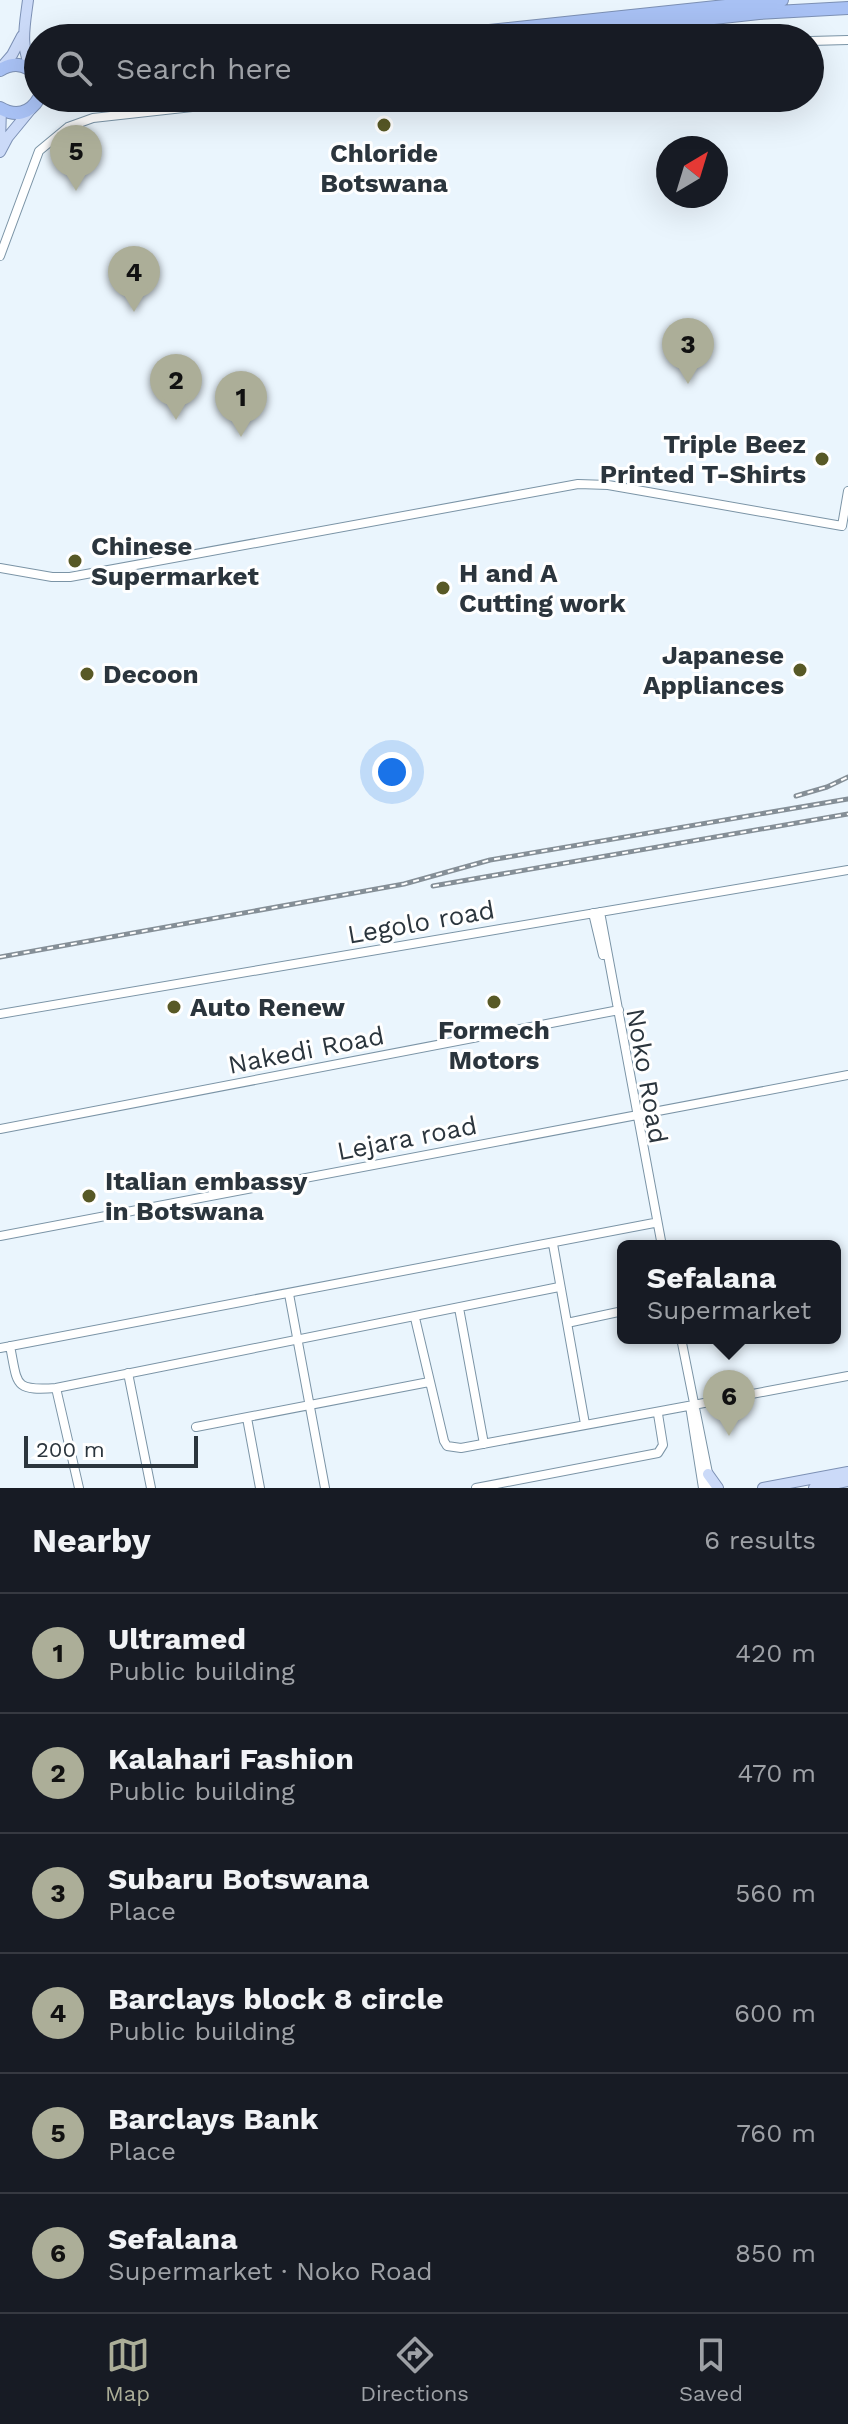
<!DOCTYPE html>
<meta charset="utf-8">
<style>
body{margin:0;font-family:"Work Sans",sans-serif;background:#242831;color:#f1f3f6}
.compass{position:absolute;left:656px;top:136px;width:72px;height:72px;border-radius:50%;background:#171b24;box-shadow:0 8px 32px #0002;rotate:38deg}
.scale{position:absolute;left:24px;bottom:20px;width:174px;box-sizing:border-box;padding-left:8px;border:4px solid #2b353d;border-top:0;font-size:22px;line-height:28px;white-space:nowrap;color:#2b353d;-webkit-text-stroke:6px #fff;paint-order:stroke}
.you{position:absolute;left:392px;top:772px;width:28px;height:28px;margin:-20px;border:6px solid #fff;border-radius:50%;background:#1a73e8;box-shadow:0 0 0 12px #1a73e833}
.badge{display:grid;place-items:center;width:52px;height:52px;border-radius:50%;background:#acae98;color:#111;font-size:26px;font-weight:700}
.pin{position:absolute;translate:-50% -66px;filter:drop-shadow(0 2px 4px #0008)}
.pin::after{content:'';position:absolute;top:42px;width:28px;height:24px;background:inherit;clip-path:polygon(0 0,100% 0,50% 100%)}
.popup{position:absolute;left:617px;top:1240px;width:224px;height:104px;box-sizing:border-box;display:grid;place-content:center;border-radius:12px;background:#171b24;filter:drop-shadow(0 2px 6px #0005);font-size:26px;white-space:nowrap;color:#9ea1a6}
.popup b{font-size:30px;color:#f1f3f6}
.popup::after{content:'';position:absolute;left:50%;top:100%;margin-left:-16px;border:16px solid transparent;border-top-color:#171b24}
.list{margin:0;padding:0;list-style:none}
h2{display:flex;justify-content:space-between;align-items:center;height:104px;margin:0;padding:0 32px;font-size:34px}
h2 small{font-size:26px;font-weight:400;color:#9ea1a6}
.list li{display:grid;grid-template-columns:52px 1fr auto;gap:24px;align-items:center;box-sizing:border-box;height:120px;padding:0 32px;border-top:2px solid #363941}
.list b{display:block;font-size:30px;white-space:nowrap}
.list p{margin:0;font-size:26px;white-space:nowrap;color:#9ea1a6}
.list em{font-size:26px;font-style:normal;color:#9ea1a6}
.icon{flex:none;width:44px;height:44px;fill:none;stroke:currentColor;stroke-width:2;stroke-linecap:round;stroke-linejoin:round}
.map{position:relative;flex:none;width:848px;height:1488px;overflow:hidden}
.search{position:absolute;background:#171b24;box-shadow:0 8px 32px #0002;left:24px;right:24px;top:24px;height:88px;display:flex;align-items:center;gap:20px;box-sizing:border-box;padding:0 28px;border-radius:44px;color:#9ea1a6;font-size:30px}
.sheet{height:824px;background:#171b24}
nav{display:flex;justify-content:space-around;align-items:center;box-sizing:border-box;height:112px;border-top:2px solid #363941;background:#171b24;font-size:22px;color:#9ea1a6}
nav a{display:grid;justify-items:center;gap:4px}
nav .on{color:#acae98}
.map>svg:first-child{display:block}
</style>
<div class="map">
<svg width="848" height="1488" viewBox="0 0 848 1488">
<rect width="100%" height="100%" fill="#eaf5fd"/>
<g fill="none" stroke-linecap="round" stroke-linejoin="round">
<!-- minor casing -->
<g stroke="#7b94a6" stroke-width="10">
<path id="minor" d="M 810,41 L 848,40
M 0,256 L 39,151 L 68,127 L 93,118 L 273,98
M 0,568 L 52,577 L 70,577 L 578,484 L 608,485 L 842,526 L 848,491
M 600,912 L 662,1246
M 593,913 L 603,955
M 0,1014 L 848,870
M 0,1129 L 619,1010
M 0,1236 L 848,1075
M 553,1244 L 585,1424
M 289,1294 L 325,1488
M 459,1308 L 484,1444
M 415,1318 L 444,1441 L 447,1446 L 461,1448 C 590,1425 719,1400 848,1376
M 567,1323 L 623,1311
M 681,1338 L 711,1488
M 10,1346 C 18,1385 13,1391 56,1388 L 559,1287
M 0,1348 L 654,1223
M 128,1373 L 151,1488
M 56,1388 L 79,1488
M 690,1406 L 703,1488
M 247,1418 L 260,1488
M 196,1427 L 429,1382
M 476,1488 L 658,1453 L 663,1445 L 658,1414"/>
</g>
<!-- major casing -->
<g stroke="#7c90b4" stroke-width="12">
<path id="major" d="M 28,0 C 25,24 19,49 33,71
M 0,69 L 12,55 L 22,36
M 0,142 L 1,109
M 0,152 L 8,137 L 31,109
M 708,1474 L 718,1488
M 763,1488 L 848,1472
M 814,1488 L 848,1481"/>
</g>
<!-- highway casing -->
<g stroke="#7c90b4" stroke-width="14">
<path id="highway" d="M 423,38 L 782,0
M 532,38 L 759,13 L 848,8
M 0,70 C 15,61 28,64 38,78
M 0,108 C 15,117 30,114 39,98"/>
</g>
<!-- minor -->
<use href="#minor" stroke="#fff" stroke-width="8"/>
<!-- major -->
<use href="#major" stroke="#cbdaf8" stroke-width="10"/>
<!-- highway -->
<use href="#highway" stroke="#a8c1f4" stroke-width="12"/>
<!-- rail casing -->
<g stroke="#858f97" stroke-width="5">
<path id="rail" d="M 796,796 L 827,787 L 848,777
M 433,886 L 848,814
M 0,957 L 404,884 L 490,860 L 848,799"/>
</g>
<!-- rail -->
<use href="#rail" stroke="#fff" stroke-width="2" stroke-dasharray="6" stroke-linecap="butt"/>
</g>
<!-- markers -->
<g fill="#585926" stroke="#fff" stroke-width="3">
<circle cx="384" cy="125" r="8"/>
<circle cx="822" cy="459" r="8"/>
<circle cx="75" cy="561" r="8"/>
<circle cx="443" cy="588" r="8"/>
<circle cx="800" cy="670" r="8"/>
<circle cx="87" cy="674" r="8"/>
<circle cx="494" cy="1002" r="8"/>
<circle cx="174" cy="1007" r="8"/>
<circle cx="89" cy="1196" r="8"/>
</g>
<g text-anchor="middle" stroke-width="6" stroke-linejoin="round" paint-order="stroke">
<!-- poi labels -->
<g font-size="26" font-weight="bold" fill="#2b353d" stroke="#fff" text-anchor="start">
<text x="384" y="162" text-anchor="middle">Chloride<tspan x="384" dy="30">Botswana</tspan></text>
<text x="806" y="453" text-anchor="end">Triple Beez<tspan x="806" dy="30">Printed T-Shirts</tspan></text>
<text x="91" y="555">Chinese<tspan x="91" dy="30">Supermarket</tspan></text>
<text x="459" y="582">H and A<tspan x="459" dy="30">Cutting work</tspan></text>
<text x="784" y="664" text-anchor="end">Japanese<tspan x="784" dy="30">Appliances</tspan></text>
<text x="103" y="683">Decoon</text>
<text x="190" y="1016">Auto Renew</text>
<text x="494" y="1039" text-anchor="middle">Formech<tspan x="494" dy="30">Motors</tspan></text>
<text x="105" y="1190">Italian embassy<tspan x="105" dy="30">in Botswana</tspan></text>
</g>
<!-- street labels -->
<g font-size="26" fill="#2b353d" stroke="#fff">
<text transform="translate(421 922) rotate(-10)" y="9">Legolo road</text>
<text transform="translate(306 1050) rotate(-11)" y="9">Nakedi Road</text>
<text transform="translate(647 1076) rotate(80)" y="9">Noko Road</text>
<text transform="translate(407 1138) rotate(-11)" y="9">Lejara road</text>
</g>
</g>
</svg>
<svg class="compass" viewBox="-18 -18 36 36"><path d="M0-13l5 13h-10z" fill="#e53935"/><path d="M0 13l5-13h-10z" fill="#9ea1a6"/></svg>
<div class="scale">200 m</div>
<div class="you"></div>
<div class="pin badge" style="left:241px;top:437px">1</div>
<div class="pin badge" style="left:176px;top:420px">2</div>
<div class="pin badge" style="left:688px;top:384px">3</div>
<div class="pin badge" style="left:134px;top:312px">4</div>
<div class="pin badge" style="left:76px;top:191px">5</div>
<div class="pin badge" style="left:729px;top:1436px">6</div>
<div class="popup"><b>Sefalana</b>Supermarket</div>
<div class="search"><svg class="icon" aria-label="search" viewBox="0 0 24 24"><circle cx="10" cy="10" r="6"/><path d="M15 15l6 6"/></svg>Search here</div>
</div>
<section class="sheet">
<h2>Nearby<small>6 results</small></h2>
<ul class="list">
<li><span class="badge">1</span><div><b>Ultramed</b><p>Public building</p></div><em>420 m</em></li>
<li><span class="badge">2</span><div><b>Kalahari Fashion</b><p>Public building</p></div><em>470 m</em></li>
<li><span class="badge">3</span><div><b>Subaru Botswana</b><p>Place</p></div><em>560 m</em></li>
<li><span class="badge">4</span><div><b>Barclays block 8 circle</b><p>Public building</p></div><em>600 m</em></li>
<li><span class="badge">5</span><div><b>Barclays Bank</b><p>Place</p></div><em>760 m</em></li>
<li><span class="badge">6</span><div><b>Sefalana</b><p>Supermarket · Noko Road</p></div><em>850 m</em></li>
</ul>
</section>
<nav>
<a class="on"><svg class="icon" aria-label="map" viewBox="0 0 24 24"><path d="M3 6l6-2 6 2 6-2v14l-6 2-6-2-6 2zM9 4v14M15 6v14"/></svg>Map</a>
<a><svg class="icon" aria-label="directions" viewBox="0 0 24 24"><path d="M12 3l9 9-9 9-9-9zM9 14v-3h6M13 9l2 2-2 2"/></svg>Directions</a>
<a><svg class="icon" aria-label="saved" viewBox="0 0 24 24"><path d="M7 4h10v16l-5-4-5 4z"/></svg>Saved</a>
</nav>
